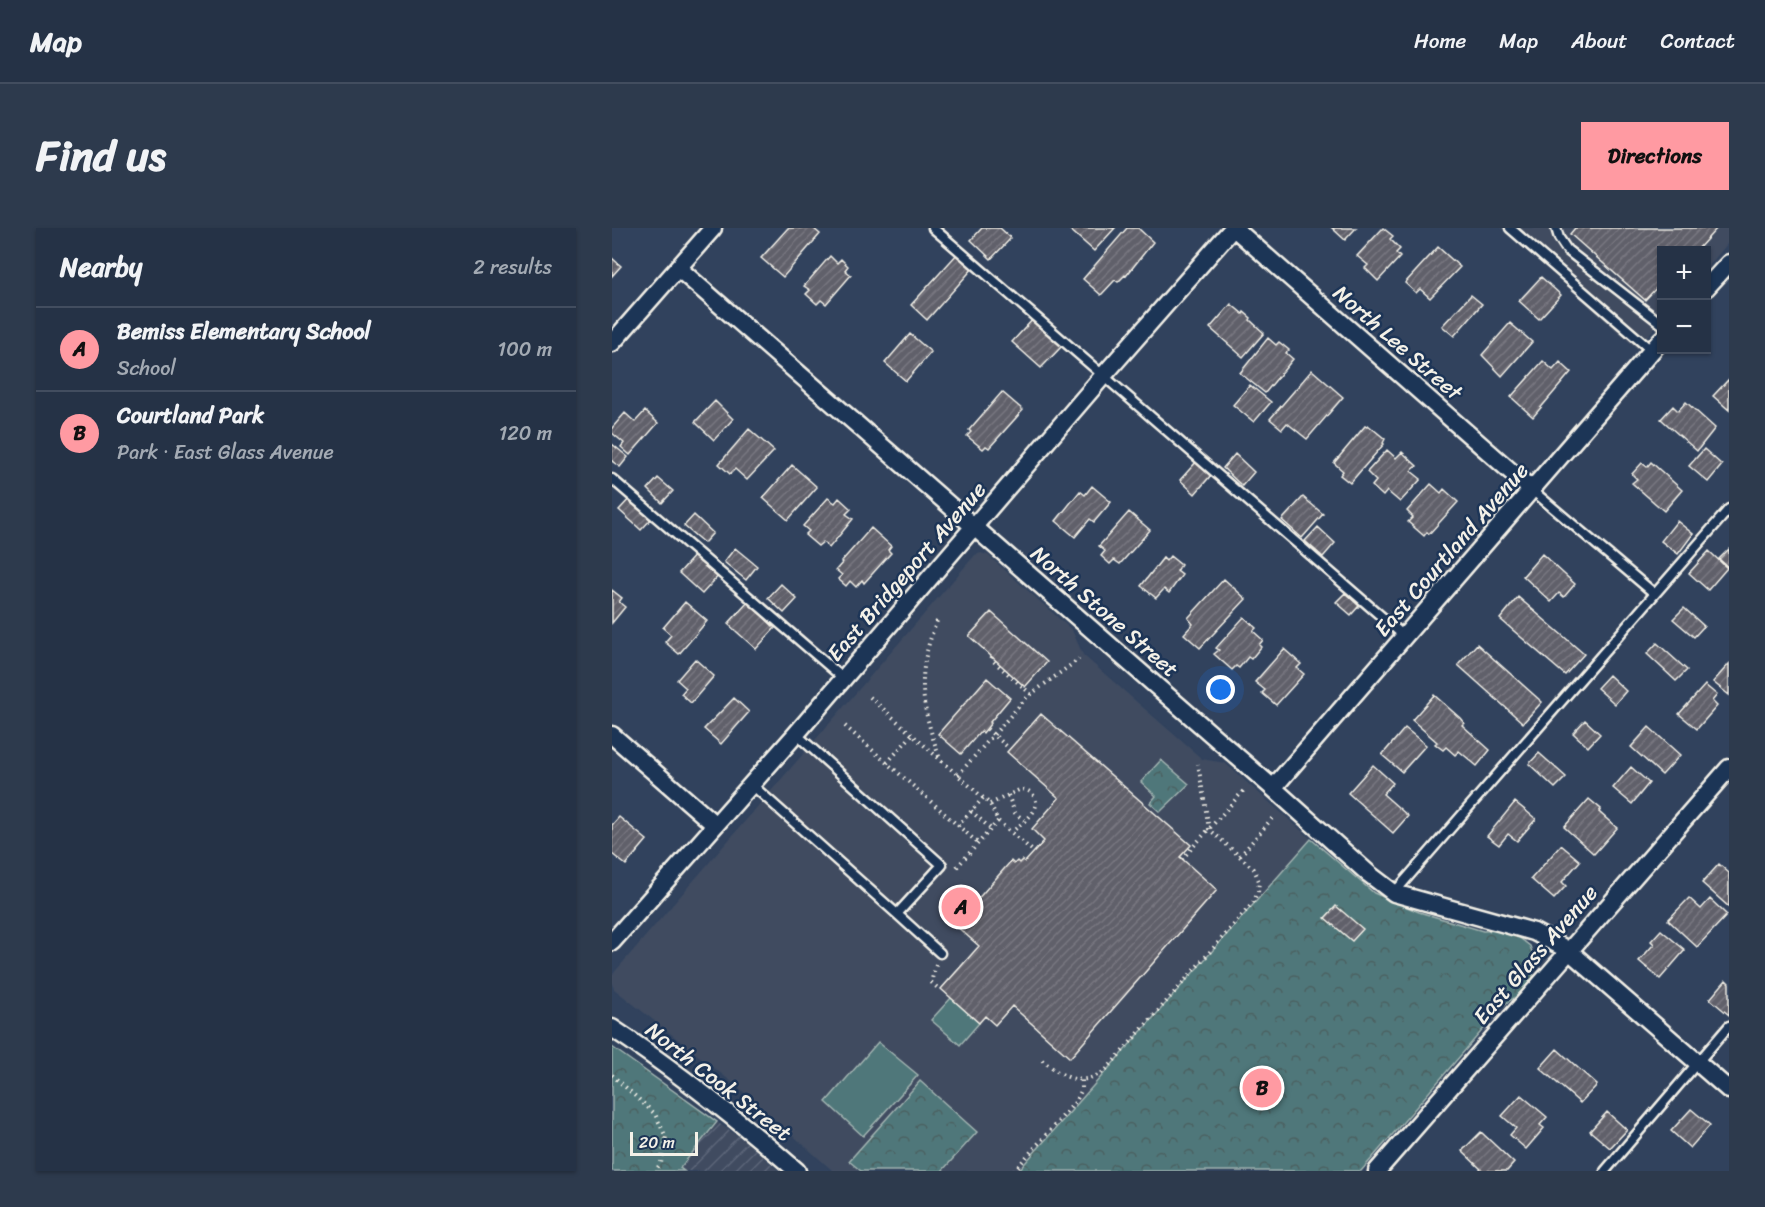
<!DOCTYPE html>
<meta charset="utf-8">
<style>
body{margin:0;font-family:Sriracha,sans-serif;background:#2d3a4d;color:#f1f3f6}
.controls{position:absolute;right:18px;top:18px;display:grid;overflow:hidden;border-radius:0px;box-shadow:0 2px 4px #0004}
.controls button{width:54px;height:54px;display:grid;place-items:center;padding:0;border:0;border-bottom:2px solid #424d5f;background:#253246;color:#f1f3f6;font:30px sans-serif}
.scale{position:absolute;left:18px;bottom:15px;width:68px;box-sizing:border-box;padding-left:6px;border:3px solid #f4f1e8;border-top:0;font-size:16px;line-height:21px;white-space:nowrap;color:#f4f1e8;-webkit-text-stroke:4px #1d3557;paint-order:stroke}
.you{position:absolute;left:609px;top:462px;width:21px;height:21px;margin:-15px;border:4px solid #fff;border-radius:50%;background:#1a73e8;box-shadow:0 0 0 9px #1a73e833}
.badge{display:grid;place-items:center;width:39px;height:39px;border-radius:50%;background:#ff9aa2;color:#111;font-size:20px;font-weight:700}
.pin{position:absolute;translate:-50% -50%;border:3px solid #fff;box-shadow:0 2px 6px #0006}
.list{margin:0;padding:0;list-style:none}
h2{display:flex;justify-content:space-between;align-items:center;height:78px;margin:0;padding:0 24px;font-size:26px}
h2 small{font-size:20px;font-weight:400;color:#a3aab3}
.list li{display:grid;grid-template-columns:39px 1fr auto;gap:18px;align-items:center;box-sizing:border-box;height:84px;padding:0 24px;border-top:2px solid #424d5f}
.list b{display:block;font-size:22px;white-space:nowrap}
.list p{margin:0;font-size:20px;white-space:nowrap;color:#a3aab3}
.list em{font-size:20px;font-style:normal;color:#a3aab3}
.map{position:relative;flex:none;width:1117px;height:943px;overflow:hidden;border-radius:0px}
header{display:flex;align-items:center;gap:36px;box-sizing:border-box;height:84px;padding:0 30px;background:#253246;border-bottom:2px solid #424d5f}
header strong{font-size:28px}
nav{display:flex;gap:33px;margin-inline-start:auto;font-size:21px}
.intro{display:flex;align-items:center;justify-content:space-between;box-sizing:border-box;height:144px;padding:0 36px}
h1{margin:0;font-size:42px}
.button{padding:15px 27px;border-radius:0px;background:#ff9aa2;color:#111;font-size:21px;font-weight:700}
main{display:flex;gap:36px;padding:0 36px}
aside{flex:1;background:#253246;border-radius:0px;box-shadow:0 2px 4px #0004}
.map>svg:first-child{display:block}
</style>
<header>
<strong>Map</strong>
<nav><a>Home</a><a>Map</a><a>About</a><a>Contact</a></nav>
</header>
<div class="intro"><h1>Find us</h1><a class="button">Directions</a></div>
<main>
<aside>
<h2>Nearby<small>2 results</small></h2>
<ul class="list">
<li><span class="badge">A</span><div><b>Bemiss Elementary School</b><p>School</p></div><em>100 m</em></li>
<li><span class="badge">B</span><div><b>Courtland Park</b><p>Park · East Glass Avenue</p></div><em>120 m</em></li>
</ul>
</aside>
<div class="map">
<svg width="1117" height="943" viewBox="0 0 1117 943">
<defs>
<pattern id="industrial-furrows" width="10" height="10" patternUnits="userSpaceOnUse" patternTransform="scale(1.5)"><rect width="10" height="10" fill="#3f4b61"/><path d="M-1 1l2-2M0 10L10 0M9 11l2-2" fill="none" stroke="#5b6578"/></pattern>
<pattern id="forest-crowns" width="20" height="18" patternUnits="userSpaceOnUse" patternTransform="scale(1.5)"><rect width="20" height="18" fill="#4f777a"/><path d="M2 6a3 3 0 1 1 6 0M12 15a3 3 0 1 1 6 0" fill="none" stroke="#4c6060"/></pattern>
<pattern id="building-hatch" width="6" height="6" patternUnits="userSpaceOnUse" patternTransform="scale(1.5)"><rect width="6" height="6" fill="#61606b"/><path d="M-1 1l2-2M0 6l6-6M5 7l2-2" fill="none" stroke="#787780"/></pattern>
</defs>
<rect width="100%" height="100%" fill="#31425d"/>
<filter id="ink" filterUnits="userSpaceOnUse"><feTurbulence type="fractalNoise" baseFrequency=".0167" numOctaves="2"/><feDisplacementMap in="SourceGraphic" scale="12" xChannelSelector="R" yChannelSelector="G"/><feConvolveMatrix kernelMatrix="1 2 1 2 8 2 1 2 1" color-interpolation-filters="sRGB"/></filter>
<g filter="url(#ink)">
<!-- built -->
<path fill="#3f4b61" d="M 889,0 L 1117,0 L 1117,14 L 1095,40 L 1094,22 L 1050,22 L 1049,92 L 1025,121 Z
M 369,325 L 376,327 L 460,402 L 471,427 L 590,531 L 613,535 L 699,611 L 406,943 L 221,943 L 126,859 L 2,761 L 0,756 L 0,747 L 363,327 Z"/>
<!-- industrial -->
<path fill="url(#industrial-furrows)" d="M 105,894 L 133,913 L 167,943 L 72,943 L 68,940 Z"/>
<!-- forest -->
<path fill="url(#forest-crowns)" stroke="#a2b4b1" stroke-width="1.5" d="M 549,532 L 577,556 L 548,584 L 538,575 L 544,568 L 529,554 Z
M 699,611 L 762,665 L 807,684 L 871,703 L 889,702 L 905,708 L 918,718 L 923,733 L 920,755 L 911,764 L 893,776 L 749,943 L 406,943 Z
M 0,819 L 105,894 L 68,940 L 72,943 L 0,943 Z
M 308,853 L 365,904 L 330,943 L 249,943 L 237,933 Z"/>
<!-- pitch -->
<path fill="#4f777a" stroke="#a2b4b1" stroke-width="1.5" d="M 339,770 L 367,795 L 348,817 L 319,792 Z
M 266,814 L 306,847 L 251,908 L 214,874 Z"/>
<!-- building -->
<path fill="url(#building-hatch)" stroke="#f4f1e8" stroke-width="1.5" d="M 176,0 L 201,0 L 208,6 L 171,49 L 149,30 Z
M 370,0 L 388,0 L 399,10 L 379,31 L 359,12 Z
M 456,0 L 503,0 L 482,23 Z
M 515,0 L 526,0 L 541,14 L 514,48 L 513,47 L 506,54 L 503,52 L 489,67 L 471,51 Z
M 720,0 L 744,0 L 733,12 Z
M 771,0 L 781,8 L 778,11 L 788,21 L 784,25 L 788,29 L 766,53 L 753,40 L 756,37 L 745,28 Z
M 963,0 L 1105,0 L 1085,22 L 1050,22 L 1050,54 L 1033,72 L 958,6 Z
M 826,19 L 848,39 L 818,70 L 808,61 L 804,65 L 793,55 Z
M 346,25 L 362,39 L 315,92 L 299,77 Z
M 218,28 L 225,35 L 229,31 L 236,38 L 233,42 L 239,47 L 214,76 L 209,72 L 205,76 L 194,66 L 198,62 L 192,58 Z
M 0,30 L 9,38 L 0,48 Z
M 929,49 L 949,67 L 927,91 L 907,73 Z
M 859,67 L 870,76 L 842,108 L 830,98 Z
M 619,76 L 631,86 L 632,84 L 639,90 L 638,92 L 652,105 L 631,129 L 598,100 Z
M 422,90 L 451,117 L 429,140 L 400,114 Z
M 898,95 L 920,114 L 890,148 L 870,127 Z
M 298,106 L 319,124 L 294,153 L 273,135 Z
M 656,110 L 664,117 L 667,114 L 677,122 L 674,125 L 681,131 L 653,165 L 628,145 Z
M 931,133 L 941,142 L 948,134 L 959,144 L 921,189 L 899,169 Z
M 700,142 L 731,169 L 695,211 L 675,195 L 670,201 L 658,191 Z
M 1117,151 L 1117,182 L 1101,168 Z
M 638,157 L 659,174 L 642,194 L 621,177 Z
M 390,164 L 411,182 L 377,220 L 374,218 L 371,221 L 355,208 L 359,204 L 357,202 Z
M 103,173 L 121,191 L 102,212 L 83,194 Z
M 1074,174 L 1103,200 L 1085,223 L 1049,191 L 1061,178 L 1066,183 Z
M 33,183 L 46,195 L 18,227 L 9,219 L 12,215 L 0,205 L 0,200 L 13,185 L 23,194 Z
M 756,197 L 773,211 L 771,215 L 772,216 L 738,255 L 728,247 L 731,243 L 722,235 L 753,198 L 755,199 Z
M 137,201 L 162,223 L 135,252 L 123,241 L 118,246 L 107,236 Z
M 0,216 L 16,229 L 8,239 L 0,233 Z
M 1092,221 L 1110,237 L 1096,254 L 1077,238 Z
M 775,222 L 784,230 L 790,224 L 805,238 L 799,243 L 809,251 L 788,274 L 775,263 L 771,268 L 760,258 L 764,253 L 755,244 Z
M 623,226 L 642,244 L 630,258 L 611,240 Z
M 585,233 L 600,246 L 583,266 L 568,252 Z
M 1039,234 L 1070,262 L 1052,283 L 1020,255 L 1025,251 L 1020,246 L 1030,235 L 1035,239 Z
M 180,237 L 205,259 L 176,292 L 151,270 Z
M 46,250 L 61,263 L 50,275 L 36,261 Z
M 819,256 L 829,265 L 832,261 L 846,274 L 817,306 L 815,304 L 812,308 L 796,294 L 801,289 L 795,283 Z
M 480,258 L 499,274 L 482,294 L 478,291 L 463,309 L 444,293 L 468,263 L 473,267 Z
M 19,269 L 41,289 L 29,302 L 7,282 Z
M 691,269 L 711,286 L 690,310 L 670,292 Z
M 216,270 L 223,275 L 227,270 L 239,281 L 234,286 L 241,291 L 217,320 L 211,314 L 206,318 L 193,307 L 197,303 L 191,298 Z
M 517,284 L 538,302 L 508,336 L 502,332 L 498,336 L 489,328 L 493,323 L 487,318 Z
M 82,287 L 101,305 L 92,315 L 72,298 Z
M 1065,293 L 1081,306 L 1066,326 L 1049,313 Z
M 706,299 L 723,315 L 711,329 L 693,313 Z
M 259,300 L 279,318 L 276,322 L 279,325 L 252,355 L 250,352 L 244,359 L 238,353 L 234,358 L 226,351 L 230,347 L 224,342 L 230,335 L 229,334 Z
M 123,320 L 145,338 L 134,352 L 112,334 Z
M 1117,321 L 1117,340 L 1107,331 Z
M 1097,323 L 1115,340 L 1096,362 L 1077,345 Z
M 85,325 L 108,346 L 90,366 L 67,345 Z
M 930,326 L 963,356 L 952,369 L 947,365 L 939,374 L 911,348 Z
M 558,328 L 569,337 L 565,343 L 570,347 L 557,365 L 552,361 L 544,370 L 529,358 L 551,330 L 554,333 Z
M 612,351 L 634,371 L 588,420 L 572,406 L 581,396 L 576,390 Z
M 169,356 L 185,371 L 172,385 L 156,370 Z
M 0,362 L 10,370 L 7,374 L 13,379 L 0,395 Z
M 733,365 L 747,378 L 739,387 L 724,374 Z
M 906,369 L 972,426 L 953,447 L 888,391 Z
M 73,374 L 95,393 L 67,426 L 53,414 L 59,407 L 51,400 Z
M 136,374 L 163,400 L 144,421 L 116,396 Z
M 1072,380 L 1092,398 L 1082,409 L 1061,391 Z
M 379,384 L 435,434 L 413,459 L 357,408 Z
M 632,389 L 644,400 L 641,403 L 651,412 L 647,417 L 649,419 L 639,431 L 636,429 L 627,440 L 624,438 L 620,442 L 602,426 L 607,422 L 604,420 Z
M 1045,415 L 1075,442 L 1064,453 L 1035,426 Z
M 865,416 L 930,474 L 911,495 L 846,437 Z
M 672,421 L 689,436 L 685,440 L 692,446 L 664,477 L 650,465 L 653,462 L 643,454 Z
M 83,431 L 102,448 L 79,475 L 69,466 L 74,460 L 65,452 Z
M 1117,436 L 1117,467 L 1101,454 Z
M 997,447 L 1014,463 L 1003,476 L 985,460 Z
M 375,450 L 398,470 L 378,494 L 379,495 L 371,505 L 369,503 L 349,526 L 326,506 Z
M 1093,457 L 1105,467 L 1100,473 L 1105,478 L 1085,501 L 1067,486 Z
M 822,467 L 848,490 L 852,495 L 850,497 L 878,522 L 865,538 L 847,523 L 843,527 L 834,519 L 831,522 L 823,516 L 825,514 L 800,492 Z
M 122,470 L 137,484 L 109,516 L 92,501 Z
M 429,486 L 579,617 L 568,629 L 605,662 L 458,830 L 400,778 L 383,797 L 373,788 L 367,795 L 329,761 L 367,718 L 343,697 L 399,633 L 402,636 L 405,633 L 407,635 L 410,632 L 413,634 L 432,613 L 420,601 L 447,570 L 395,524 Z
M 973,492 L 988,506 L 976,519 L 961,505 Z
M 1037,499 L 1068,527 L 1050,547 L 1019,519 Z
M 793,500 L 814,517 L 790,544 L 770,527 Z
M 927,525 L 954,549 L 943,560 L 917,536 Z
M 761,537 L 781,555 L 771,566 L 796,588 L 781,605 L 736,565 Z
M 1019,539 L 1037,555 L 1020,576 L 1001,560 Z
M 977,571 L 989,581 L 987,584 L 1005,600 L 982,626 L 952,599 Z
M 903,574 L 924,591 L 905,613 L 896,606 L 887,617 L 875,608 Z
M 7,589 L 35,612 L 14,637 L 0,626 L 0,597 Z
M 949,617 L 968,633 L 950,654 L 954,658 L 942,671 L 919,651 Z
M 1107,636 L 1117,645 L 1117,679 L 1090,655 Z
M 1077,670 L 1089,681 L 1098,671 L 1115,687 L 1085,719 L 1056,692 Z
M 724,678 L 751,701 L 740,713 L 713,690 Z
M 1049,702 L 1073,722 L 1048,751 L 1027,733 L 1042,716 L 1039,713 Z
M 1114,752 L 1117,755 L 1117,787 L 1098,771 Z
M 945,821 L 985,857 L 968,875 L 928,840 Z
M 909,867 L 935,889 L 928,897 L 932,900 L 914,921 L 898,907 L 904,900 L 890,888 Z
M 1079,881 L 1098,897 L 1078,920 L 1059,903 Z
M 995,884 L 1015,902 L 998,920 L 978,903 Z
M 869,904 L 902,935 L 895,943 L 871,943 L 850,923 Z"/>
<g fill="none" stroke-linecap="round" stroke-linejoin="round">
<!-- lane casing -->
<g stroke="#f4f1e8" stroke-width="13">
<path id="lane" d="M 321,0 L 792,408
M 898,0 L 1040,123
M 944,0 L 947,10 L 955,22 L 1050,96
M 0,251 L 231,450
M 920,262 L 1043,366
M 139,556 L 285,686 L 330,637 L 184,506
M 782,665 L 1117,281
M 285,686 L 328,725
M 993,943 L 1117,798"/>
</g>
<!-- street casing -->
<g stroke="#f4f1e8" stroke-width="21">
<path id="street" d="M 622,0 L 920,262
M 66,40 L 661,560 L 757,646 L 782,665 L 922,704 L 956,722 L 1117,862
M 1094,60 L 1117,35
M 0,115 L 101,0
M 0,507 L 102,596
M 661,560 L 1050,111
M 0,714 L 184,506 L 491,148 L 621,0
M 0,800 C 65,843 126,892 185,943
M 765,943 L 1117,540"/>
</g>
<!-- path -->
<path stroke="#f4f1e8" stroke-width="4" stroke-dasharray="1.5 4.5" stroke-linecap="butt" d="M 325,393 C 303,447 309,477 328,531
M 380,429 L 379,431 L 419,466
M 258,469 L 378,576 L 386,593 L 422,624
M 233,498 L 367,616
M 375,501 L 398,521
M 275,535 L 300,507
M 346,547 L 415,469 L 467,431
M 396,567 L 403,585 L 412,592
M 378,576 L 409,561 C 415,562 418,563 422,568 C 431,583 409,595 400,604
M 359,583 L 379,601
M 346,598 L 371,570
M 628,628 L 663,587
M 570,631 L 633,561
M 345,639 L 386,593
M 324,737 L 319,754 L 328,762
M 430,832 C 452,850 468,860 494,842 L 640,676 L 646,665 L 647,653 L 642,641 L 597,601 L 586,536
M 0,847 L 43,886 L 54,909 L 49,935 L 43,943
M 402,943 L 464,873 L 470,861 L 470,852"/>
<!-- lane -->
<use href="#lane" stroke="#1d3557" stroke-width="8"/>
<!-- street -->
<use href="#street" stroke="#1d3557" stroke-width="16"/>
</g>
</g>
<g text-anchor="middle" stroke-width="5" stroke-linejoin="round" paint-order="stroke">
<!-- street labels -->
<g font-size="22" fill="#f4f1e8" stroke="#1d3557">
<text transform="translate(786 114) rotate(41)" y="8">North Lee Street</text>
<text transform="translate(839 321) rotate(-49)" y="8">East Courtland Avenue</text>
<text transform="translate(294 343) rotate(-49)" y="8">East Bridgeport Avenue</text>
<text transform="translate(493 383) rotate(41)" y="8">North Stone Street</text>
<text transform="translate(923 726) rotate(-49)" y="8">East Glass Avenue</text>
<text transform="translate(107 853) rotate(38)" y="8">North Cook Street</text>
</g>
</g>
</svg>
<div class="controls">
<button>+</button>
<button>−</button>
</div>
<div class="scale">20 m</div>
<div class="you"></div>
<div class="pin badge" style="left:349px;top:679px">A</div>
<div class="pin badge" style="left:650px;top:860px">B</div>
</div>
</main>
